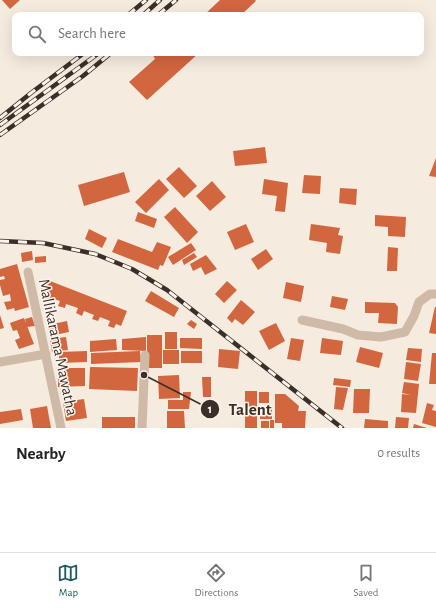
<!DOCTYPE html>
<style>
body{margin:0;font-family:"Alegreya Sans",sans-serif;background:#f6f6f6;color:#222}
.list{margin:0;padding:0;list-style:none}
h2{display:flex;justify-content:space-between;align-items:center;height:52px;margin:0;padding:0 16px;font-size:17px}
h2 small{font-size:13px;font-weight:400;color:#767676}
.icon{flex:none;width:22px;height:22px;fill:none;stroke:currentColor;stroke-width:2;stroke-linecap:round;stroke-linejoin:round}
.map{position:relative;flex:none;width:436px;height:428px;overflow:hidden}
.search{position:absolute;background:#fff;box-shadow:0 4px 16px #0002;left:12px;right:12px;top:12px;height:44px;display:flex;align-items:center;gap:10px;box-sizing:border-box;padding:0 14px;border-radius:8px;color:#767676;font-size:15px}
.sheet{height:124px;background:#fff}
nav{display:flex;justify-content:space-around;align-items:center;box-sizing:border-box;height:56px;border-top:1px solid #e0e0e0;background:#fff;font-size:11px;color:#767676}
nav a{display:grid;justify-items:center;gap:2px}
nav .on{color:#195b61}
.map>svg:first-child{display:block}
</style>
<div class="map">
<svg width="436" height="428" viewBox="0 0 436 428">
<rect width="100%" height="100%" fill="#f5ebde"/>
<!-- building -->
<path fill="#d2663f" d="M 2,0 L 20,0 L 10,9 Z
M 220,0 L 255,0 L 256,1 L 241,15 L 204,15 Z
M 155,53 L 199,53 L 147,100 L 129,82 L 155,59 L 153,55 Z
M 265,147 L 267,163 L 235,166 L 233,151 Z
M 436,158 L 436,177 L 429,176 Z
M 179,167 L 197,186 L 184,198 L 166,179 Z
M 124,172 L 130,192 L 84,206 L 78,185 Z
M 304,175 L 321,176 L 320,194 L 302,193 Z
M 159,179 L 169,190 L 146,213 L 135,202 Z
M 264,179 L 288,183 L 285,212 L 275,211 L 277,196 L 262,194 Z
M 212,181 L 226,197 L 210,211 L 196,196 Z
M 340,188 L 357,189 L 356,205 L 339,203 Z
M 175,207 L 198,232 L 187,243 L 164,217 Z
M 138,212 L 157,219 L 154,228 L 135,221 Z
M 375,215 L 406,217 L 405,237 L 388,236 L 388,227 L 375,226 Z
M 246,224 L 254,242 L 235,250 L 227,232 Z
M 311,224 L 340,228 L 338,235 L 343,236 L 340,254 L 326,252 L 327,243 L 309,240 Z
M 89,229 L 107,238 L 102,248 L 85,239 Z
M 118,239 L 152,252 L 157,242 L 171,247 L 163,266 L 160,265 L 158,270 L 112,252 Z
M 191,243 L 196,250 L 173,265 L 168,257 Z
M 388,247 L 398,248 L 397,271 L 387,271 Z
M 266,249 L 273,259 L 258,270 L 251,259 Z
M 32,251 L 33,260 L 22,262 L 21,253 Z
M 194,253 L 197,257 L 184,265 L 182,260 Z
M 206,255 L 217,269 L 205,275 L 201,267 L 193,271 L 190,264 Z
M 46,256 L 46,262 L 35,263 L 35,257 Z
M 17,264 L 29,307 L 15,311 L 14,308 L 7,310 L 4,302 L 11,301 L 10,294 L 3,296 L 0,285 L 0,280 L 5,279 L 4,276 L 0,277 L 0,269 Z
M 45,279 L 127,311 L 121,326 L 116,324 L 114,328 L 108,326 L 110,321 L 100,317 L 98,321 L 92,319 L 94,315 L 84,311 L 82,316 L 76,313 L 78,308 L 66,304 L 65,308 L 58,306 L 60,301 L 51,298 L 49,303 L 43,300 L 45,295 L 40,293 Z
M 227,281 L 237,290 L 224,303 L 215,294 Z
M 286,282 L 304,286 L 301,302 L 283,298 Z
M 151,291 L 179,308 L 174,317 L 145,301 Z
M 332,296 L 348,299 L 345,310 L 330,307 Z
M 241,300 L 255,312 L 243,325 L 235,319 L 232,323 L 227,318 Z
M 365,302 L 395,303 L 398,307 L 397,324 L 378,323 L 379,313 L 365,313 Z
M 435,307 L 436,307 L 436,334 L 429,333 Z
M 0,315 L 4,328 L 0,329 Z
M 32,317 L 35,326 L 27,327 L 25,319 Z
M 24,318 L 34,344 L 19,349 L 15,340 L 20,338 L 17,330 L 13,331 L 10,323 Z
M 191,320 L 197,324 L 194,329 L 187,324 Z
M 67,321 L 69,332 L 50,336 L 48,325 Z
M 276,323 L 285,341 L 269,350 L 259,331 Z
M 165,332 L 177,332 L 177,349 L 165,349 Z
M 147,335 L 162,335 L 162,368 L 147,368 Z
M 66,337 L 68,350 L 52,352 L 50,339 Z
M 146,337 L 146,351 L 122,350 L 122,339 Z
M 180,338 L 202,338 L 202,349 L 180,348 Z
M 291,338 L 304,340 L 300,361 L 287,359 Z
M 322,338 L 343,341 L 341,355 L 320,353 Z
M 116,339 L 117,350 L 90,352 L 90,341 Z
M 360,347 L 383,353 L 379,368 L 356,362 Z
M 408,348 L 422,349 L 421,362 L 406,360 Z
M 219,349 L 240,351 L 238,369 L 218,367 Z
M 163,350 L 179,350 L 179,364 L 163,364 Z
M 87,351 L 87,362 L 59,363 L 59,352 Z
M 140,351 L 141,362 L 91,364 L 91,353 Z
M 181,351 L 202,351 L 202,363 L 181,363 Z
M 432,353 L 436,353 L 436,384 L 429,384 Z
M 406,362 L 421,364 L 418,381 L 404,379 Z
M 90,367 L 138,368 L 137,391 L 89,389 Z
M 58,368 L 85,368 L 85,386 L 58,387 Z
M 179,375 L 180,398 L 159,399 L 158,376 Z
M 202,377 L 211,377 L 211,397 L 203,397 Z
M 334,378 L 351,380 L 350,387 L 333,385 Z
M 404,382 L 419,384 L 416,413 L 401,412 L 402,394 L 411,395 L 402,393 Z
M 336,387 L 348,388 L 343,410 L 334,409 Z
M 354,389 L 370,389 L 369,413 L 353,413 Z
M 245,391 L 257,391 L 257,428 L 245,428 Z
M 183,392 L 191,392 L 189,409 L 168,409 L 168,400 L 183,400 Z
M 259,392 L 269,392 L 269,403 L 259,403 Z
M 275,394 L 285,394 L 299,406 L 298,411 L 306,411 L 305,428 L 282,428 L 282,423 L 275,423 Z
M 84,399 L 87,418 L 66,421 L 63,402 Z
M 427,403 L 434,405 L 432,410 L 436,411 L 436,427 L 422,423 Z
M 47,406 L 51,428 L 33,428 L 30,409 Z
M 260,407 L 272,407 L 272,419 L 260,419 Z
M 21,409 L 23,420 L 0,424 L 0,412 Z
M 167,411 L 184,411 L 185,428 L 167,428 Z
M 102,417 L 135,417 L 135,428 L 102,428 Z
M 396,417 L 409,418 L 408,428 L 395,428 Z
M 365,419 L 388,421 L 388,428 L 364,428 Z
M 270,420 L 274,420 L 274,428 L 270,428 Z
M 261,421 L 269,421 L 269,428 L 261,428 Z
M 414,424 L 427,428 L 413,428 Z"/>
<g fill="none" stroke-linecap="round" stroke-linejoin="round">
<!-- minor -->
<path stroke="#cfbaa8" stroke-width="9" d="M 28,272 L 61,428
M 302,320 L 343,329 L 358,335 L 381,337 L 405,332 L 414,316 L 419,302 L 430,294 L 436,294
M 0,362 L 46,354
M 142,428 L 145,355"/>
<!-- rail casing -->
<g stroke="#3b2f29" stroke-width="4.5">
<path id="rail" d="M 128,15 L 146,0
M 143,15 L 160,0
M 158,15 L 176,0
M 0,118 L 31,93 L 84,53
M 0,125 L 99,53
M 0,135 L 83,76 L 111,53
M 0,241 L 43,243 L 95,254 L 132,269 L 167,290 L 342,428"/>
</g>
<!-- rail -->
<use href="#rail" stroke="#fcf4eb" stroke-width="3" stroke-dasharray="9" stroke-linecap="butt"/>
</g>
<g text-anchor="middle" stroke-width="3" stroke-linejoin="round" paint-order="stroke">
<!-- street labels -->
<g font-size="16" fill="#3b2f29" stroke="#fcf4eb">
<text transform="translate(59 347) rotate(78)" y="6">Mallikarama Mawatha</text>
</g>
</g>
<!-- callouts -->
<path fill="none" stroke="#3b2f29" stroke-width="1.5" d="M144 375L210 409"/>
<g fill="#3b2f29" stroke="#fcf4eb" stroke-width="1.5">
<circle cx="144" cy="375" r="4"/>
<circle cx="210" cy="409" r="10"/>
</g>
<g font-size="12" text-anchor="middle" font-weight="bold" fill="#fff">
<text x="210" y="413">1</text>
</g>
<g font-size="17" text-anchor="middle" font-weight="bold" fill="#3b2f29" stroke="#fcf4eb" stroke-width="3" stroke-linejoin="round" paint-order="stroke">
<text x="250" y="415">Talent</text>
</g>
</svg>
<div class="search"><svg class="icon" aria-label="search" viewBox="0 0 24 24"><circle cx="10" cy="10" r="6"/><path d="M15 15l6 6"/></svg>Search here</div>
</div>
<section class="sheet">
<h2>Nearby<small>0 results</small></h2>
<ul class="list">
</ul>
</section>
<nav>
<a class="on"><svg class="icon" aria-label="map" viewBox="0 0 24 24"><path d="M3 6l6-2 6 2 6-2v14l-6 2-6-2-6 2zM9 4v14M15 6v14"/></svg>Map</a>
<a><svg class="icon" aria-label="directions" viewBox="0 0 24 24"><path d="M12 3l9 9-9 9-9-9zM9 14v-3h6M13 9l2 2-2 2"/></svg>Directions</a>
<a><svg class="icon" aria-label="saved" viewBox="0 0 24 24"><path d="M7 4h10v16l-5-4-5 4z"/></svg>Saved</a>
</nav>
